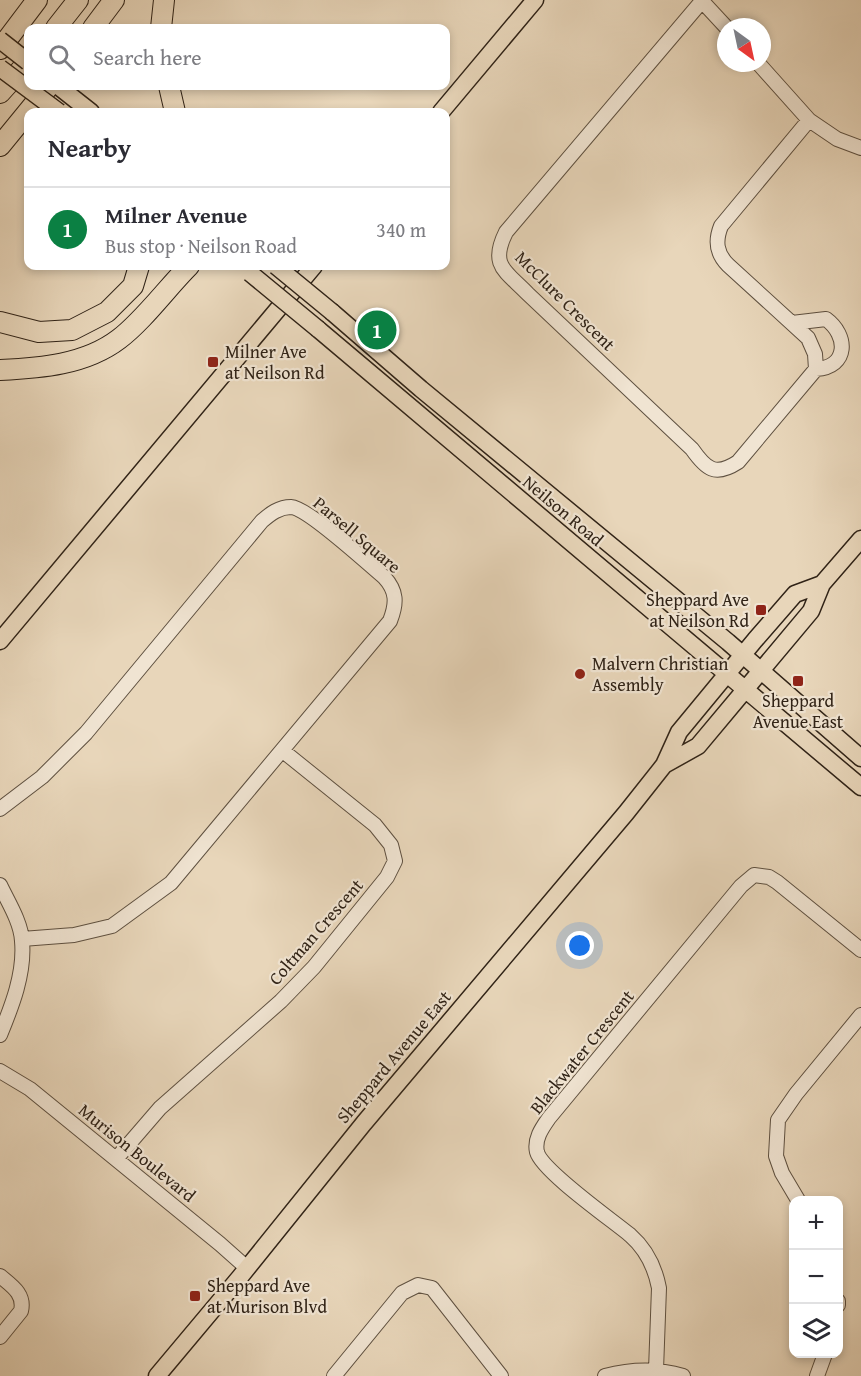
<!DOCTYPE html>
<meta charset="utf-8">
<style>
body{margin:0;font-family:"Gentium Book Plus",serif;background:#f2f2f3;color:#2b2b33}
.controls{position:absolute;right:18px;bottom:18px;display:grid;overflow:hidden;border-radius:12px;box-shadow:0 3px 9px #0003}
.controls button{width:54px;height:54px;display:grid;place-items:center;padding:0;border:0;border-bottom:2px solid #e1e1e2;background:#fff;color:#2b2b33;font:30px sans-serif}
.compass{position:absolute;left:717px;top:18px;width:54px;height:54px;border-radius:50%;background:#fff;box-shadow:0 3px 9px #0003;rotate:147deg}
.you{position:absolute;left:580px;top:946px;width:21px;height:21px;margin:-15px;border:4px solid #fff;border-radius:50%;background:#1a73e8;box-shadow:0 0 0 9px #1a73e833}
.badge{display:grid;place-items:center;width:39px;height:39px;border-radius:50%;background:#0b8043;color:#fff;font-size:20px;font-weight:700}
.pin{position:absolute;translate:-50% -50%;border:3px solid #fff;box-shadow:0 2px 6px #0006}
.list{margin:0;padding:0;list-style:none}
h2{display:flex;justify-content:space-between;align-items:center;height:78px;margin:0;padding:0 24px;font-size:26px}
h2 small{font-size:20px;font-weight:400;color:#7c7c81}
.list li{display:grid;grid-template-columns:39px 1fr auto;gap:18px;align-items:center;box-sizing:border-box;height:84px;padding:0 24px;border-top:2px solid #e1e1e2}
.list b{display:block;font-size:22px;white-space:nowrap}
.list p{margin:0;font-size:20px;white-space:nowrap;color:#7c7c81}
.list em{font-size:20px;font-style:normal;color:#7c7c81}
.icon{flex:none;width:33px;height:33px;fill:none;stroke:currentColor;stroke-width:2;stroke-linecap:round;stroke-linejoin:round}
.map{position:relative;flex:none;width:861px;height:1376px;overflow:hidden}
.search{position:absolute;background:#fff;box-shadow:0 3px 9px #0003;left:24px;top:24px;width:426px;height:66px;display:flex;align-items:center;gap:15px;box-sizing:border-box;padding:0 21px;border-radius:12px;color:#7c7c81;font-size:22px}
.panel{position:absolute;background:#fff;box-shadow:0 3px 9px #0003;left:24px;top:108px;width:426px;height:162px;border-radius:12px}
.map>svg:first-child{display:block}
</style>
<div class="map">
<svg width="861" height="1376" viewBox="0 0 861 1376">
<rect width="100%" height="100%" fill="#e8d6ba"/>
<filter id="stains"><feTurbulence type="fractalNoise" baseFrequency=".00333" numOctaves="4"/><feColorMatrix values="0 0 0 0 .2 0 0 0 0 .09 0 0 0 0 .02 0 0 0 .5 -.17"/></filter>
<radialGradient id="worn" r=".72"><stop offset=".6" stop-color="#630" stop-opacity="0"/><stop offset="1" stop-color="#630" stop-opacity=".3"/></radialGradient>
<g fill="none" stroke-linecap="round" stroke-linejoin="round">
<!-- minor casing -->
<g stroke="#5e5040" stroke-width="16">
<path id="minor" d="M 701,0 L 726,27
M 702,1 L 506,232 C 489,266 506,271 528,294 L 692,449 C 706,469 715,477 738,462 L 816,369 L 815,354 L 808,338 L 728,265 C 716,253 715,241 721,226 L 809,120
M 758,63 L 809,120 L 837,139 L 861,148
M 792,323 L 826,319 C 848,335 849,367 816,369
M 0,809 L 42,777 L 86,733 L 262,521 C 270,514 279,507 291,507 C 308,508 367,563 384,577 C 397,591 397,603 390,621 L 171,883 L 112,926 L 74,935 L 22,939
M 0,885 C 8,902 21,922 22,941 C 25,973 12,1006 0,1035
M 0,1071 L 30,1089 L 220,1244 L 247,1268
M 116,1159 L 160,1108 L 281,1001 L 314,967 L 387,877 L 395,861 L 391,845 L 375,825 L 283,751
M 798,1200 L 782,1173 L 776,1156 L 778,1120 L 796,1094 L 861,1015
M 0,1276 C 12,1286 25,1294 21,1311 L 0,1337
M 838,1301 L 838,1305
M 656,1370 L 659,1288 C 655,1267 646,1249 630,1235 C 612,1220 542,1171 537,1152 C 534,1139 542,1128 549,1118 L 741,886 L 754,875 L 769,877 L 777,882 L 861,950
M 334,1376 L 402,1293 L 418,1285 L 432,1288 L 501,1376
M 605,1376 C 631,1369 657,1368 683,1376
M 817,1376 L 825,1354"/>
</g>
<!-- major casing -->
<g stroke="#302317" stroke-width="19">
<path id="major" d="M 58,86 L 91,112
M 441,112 L 535,0
M 332,312 L 421,389 L 728,642 L 861,758
M 318,329 L 861,787
M 0,641 L 314,266
M 664,765 L 698,746 L 811,611 L 822,584 L 861,539
M 157,1376 L 240,1277 L 364,1123 L 626,813 L 664,765 L 679,732 L 755,640 L 795,594 L 822,584"/>
</g>
<!-- highway casing -->
<g stroke="#302317" stroke-width="22">
<path id="highway" d="M 56,28 L 78,0
M 93,28 L 114,0
M 161,28 L 164,0
M 0,49 L 37,0
M 169,86 L 175,112
M 0,93 L 28,62
M 0,146 L 49,86
M 0,322 L 39,332 L 72,330 L 107,312 L 133,286 L 139,266
M 0,370 C 40,368 85,365 119,339 C 143,321 167,288 189,266"/>
</g>
<!-- minor -->
<use href="#minor" stroke="#f0e4d2" stroke-width="14"/>
<!-- major -->
<use href="#major" stroke="#e8d6ba" stroke-width="16"/>
<!-- highway -->
<use href="#highway" stroke="#e8d6ba" stroke-width="20"/>
<!-- major-bridge casing -->
<g stroke="#302317" stroke-width="19" stroke-linecap="butt">
<path id="major-bridge" d="M 0,40 L 28,62
M 0,68 L 59,112
M 276,266 L 332,312
M 250,273 L 318,329"/>
</g>
<!-- major-bridge -->
<use href="#major-bridge" stroke="#e8d6ba" stroke-width="16"/>
</g>
<!-- markers -->
<g fill="#8f2418" stroke="#f0e4d2" stroke-width="2">
<rect x="207" y="356" width="12" height="12" rx="3"/>
<rect x="755" y="604" width="12" height="12" rx="3"/>
<circle cx="580" cy="674" r="6"/>
<rect x="792" y="675" width="12" height="12" rx="3"/>
<rect x="189" y="1290" width="12" height="12" rx="3"/>
</g>
<g text-anchor="middle" stroke-width="4.5" stroke-linejoin="round" paint-order="stroke">
<!-- street labels -->
<g font-size="18" fill="#302317" stroke="#f0e4d2">
<text transform="translate(565 301) rotate(45)" y="6">McClure Crescent</text>
<text transform="translate(563 511) rotate(40)" y="6">Neilson Road</text>
<text transform="translate(357 535) rotate(40)" y="6">Parsell Square</text>
<text transform="translate(316 932) rotate(-49)" y="6">Coltman Crescent</text>
<text transform="translate(582 1052) rotate(-51)" y="6">Blackwater Crescent</text>
<text transform="translate(394 1057) rotate(-50)" y="6">Sheppard Avenue East</text>
<text transform="translate(137 1153) rotate(39)" y="6">Murison Boulevard</text>
</g>
<!-- poi labels -->
<g font-size="18" fill="#302317" stroke="#f0e4d2" text-anchor="start">
<text x="225" y="358">Milner Ave<tspan x="225" dy="21">at Neilson Rd</tspan></text>
<text x="749" y="606" text-anchor="end">Sheppard Ave<tspan x="749" dy="21">at Neilson Rd</tspan></text>
<text x="592" y="670">Malvern Christian<tspan x="592" dy="21">Assembly</tspan></text>
<text x="798" y="707" text-anchor="middle">Sheppard<tspan x="798" dy="21">Avenue East</tspan></text>
<text x="207" y="1292">Sheppard Ave<tspan x="207" dy="21">at Murison Blvd</tspan></text>
</g>
</g>
<rect width="100%" height="100%" filter="url(#stains)"/>
<rect width="100%" height="100%" fill="url(#worn)"/>
</svg>
<div class="controls">
<button>+</button>
<button>−</button>
<button><svg class="icon" aria-label="layers" viewBox="0 0 24 24"><path d="M12 4l9 5-9 5-9-5zM3 14l9 5 9-5"/></svg></button>
</div>
<svg class="compass" viewBox="-18 -18 36 36"><path d="M0-13l5 13h-10z" fill="#e53935"/><path d="M0 13l5-13h-10z" fill="#7c7c81"/></svg>
<div class="you"></div>
<div class="pin badge" style="left:377px;top:330px">1</div>
<div class="search"><svg class="icon" aria-label="search" viewBox="0 0 24 24"><circle cx="10" cy="10" r="6"/><path d="M15 15l6 6"/></svg>Search here</div>
<section class="panel">
<h2>Nearby<small></small></h2>
<ul class="list">
<li><span class="badge">1</span><div><b>Milner Avenue</b><p>Bus stop · Neilson Road</p></div><em>340 m</em></li>
</ul>
</section>
</div>
